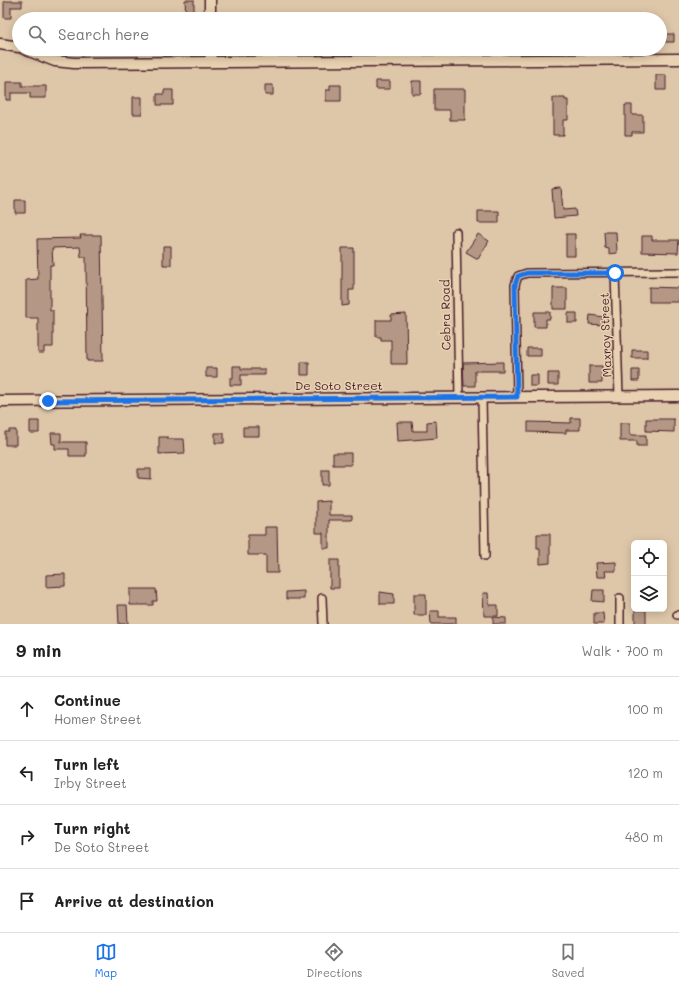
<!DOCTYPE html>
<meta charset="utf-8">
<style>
body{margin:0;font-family:Mali,sans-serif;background:#f6f6f6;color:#222}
.controls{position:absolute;right:12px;bottom:12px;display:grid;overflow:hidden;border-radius:6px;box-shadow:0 2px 10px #0003}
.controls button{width:36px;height:36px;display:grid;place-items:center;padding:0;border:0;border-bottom:1px solid #e0e0e0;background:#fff;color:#222;font:20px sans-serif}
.stop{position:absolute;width:12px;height:12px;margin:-9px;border:3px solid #1a73e8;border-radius:50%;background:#fff}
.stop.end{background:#1a73e8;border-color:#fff;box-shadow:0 1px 4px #0008}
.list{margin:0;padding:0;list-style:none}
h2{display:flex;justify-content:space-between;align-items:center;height:52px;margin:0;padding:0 16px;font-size:17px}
h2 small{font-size:13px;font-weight:400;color:#767676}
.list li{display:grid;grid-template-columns:26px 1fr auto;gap:12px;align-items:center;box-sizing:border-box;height:64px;padding:0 16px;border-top:1px solid #e0e0e0}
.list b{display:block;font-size:15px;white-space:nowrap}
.list p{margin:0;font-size:13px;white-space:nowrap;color:#767676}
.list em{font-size:13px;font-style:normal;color:#767676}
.icon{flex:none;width:22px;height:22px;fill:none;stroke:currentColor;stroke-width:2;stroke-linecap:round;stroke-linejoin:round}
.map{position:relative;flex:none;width:679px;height:624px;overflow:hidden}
.search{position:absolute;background:#fff;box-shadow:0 2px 10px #0003;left:12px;right:12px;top:12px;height:44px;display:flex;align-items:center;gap:10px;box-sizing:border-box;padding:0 14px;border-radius:22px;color:#767676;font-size:15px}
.sheet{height:308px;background:#fff}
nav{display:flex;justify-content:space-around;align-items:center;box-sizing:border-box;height:56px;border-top:1px solid #e0e0e0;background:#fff;font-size:11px;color:#767676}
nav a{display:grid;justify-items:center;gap:2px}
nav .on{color:#1a73e8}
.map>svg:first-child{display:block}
</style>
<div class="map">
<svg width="679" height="624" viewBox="0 0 679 624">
<rect width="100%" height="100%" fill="#dec7a9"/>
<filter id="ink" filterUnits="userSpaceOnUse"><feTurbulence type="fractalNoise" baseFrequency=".025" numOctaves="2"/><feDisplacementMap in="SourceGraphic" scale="8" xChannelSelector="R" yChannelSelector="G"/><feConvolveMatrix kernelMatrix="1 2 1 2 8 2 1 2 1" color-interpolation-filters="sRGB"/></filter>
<g filter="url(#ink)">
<!-- building -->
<path fill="#b49885" stroke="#4a1f2b" d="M 185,0 L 194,0 L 194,19 L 186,19 Z
M 4,1 L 22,1 L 22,7 L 11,7 L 11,18 L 4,18 Z
M 660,34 L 674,34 L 674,42 L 660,42 Z
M 656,75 L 666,75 L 666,90 L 656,90 Z
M 376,81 L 390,81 L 390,89 L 376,89 Z
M 412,81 L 421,81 L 421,94 L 412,94 Z
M 6,82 L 22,82 L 22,86 L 46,86 L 46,98 L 30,98 L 30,93 L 11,93 L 11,100 L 6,100 Z
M 265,85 L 273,85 L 273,95 L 265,95 Z
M 330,85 L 341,85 L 341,101 L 326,101 L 326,90 L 330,90 Z
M 434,89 L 465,89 L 465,120 L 450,120 L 450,110 L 434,110 Z
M 164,90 L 173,90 L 173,105 L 157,105 L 157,94 L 164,94 Z
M 133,97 L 142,97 L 142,114 L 133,114 Z
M 553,98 L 565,98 L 565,100 L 568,100 L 568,120 L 563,120 L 563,135 L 553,135 Z
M 625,105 L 632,105 L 632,115 L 643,115 L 643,132 L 632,132 L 632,135 L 625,135 Z
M 561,188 L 563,210 L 575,209 L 576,216 L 554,218 L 552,189 Z
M 15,200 L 25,200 L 25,213 L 15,213 Z
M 478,211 L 499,211 L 499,223 L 478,223 Z
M 604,232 L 616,232 L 617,253 L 609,254 L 609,249 L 605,248 Z
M 478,234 L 489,241 L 478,259 L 466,252 Z
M 566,234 L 575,234 L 575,256 L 566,256 Z
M 80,235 L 101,235 L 103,361 L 87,361 L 86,257 L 81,257 L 80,247 L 52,248 L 53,265 L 50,265 L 50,310 L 53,310 L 53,347 L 44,347 L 44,353 L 38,353 L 38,318 L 26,318 L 26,280 L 38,279 L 37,239 L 81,238 Z
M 642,236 L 652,236 L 652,240 L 679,240 L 678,253 L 642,252 Z
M 163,246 L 171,246 L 171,265 L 163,265 Z
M 342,248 L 354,248 L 354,290 L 349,290 L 349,305 L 342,306 Z
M 649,287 L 679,288 L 679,302 L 649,302 Z
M 553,288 L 567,288 L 567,309 L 553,309 Z
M 534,312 L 550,312 L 550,319 L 546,319 L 546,327 L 534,327 Z
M 568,313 L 577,313 L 577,323 L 568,323 Z
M 406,314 L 407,364 L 391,364 L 391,340 L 381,340 L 381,337 L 376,337 L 376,320 L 391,320 L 391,315 Z
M 590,315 L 603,317 L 602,325 L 589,324 Z
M 527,348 L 541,348 L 541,356 L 527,356 Z
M 632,350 L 647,350 L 647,358 L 632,358 Z
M 301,362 L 309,362 L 309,375 L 301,375 Z
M 503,362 L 503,371 L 475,371 L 475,386 L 464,386 L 463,363 Z
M 233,366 L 241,366 L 241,369 L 265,369 L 265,375 L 241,375 L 241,385 L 230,385 L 230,378 L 233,378 Z
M 589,366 L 602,366 L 602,383 L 589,383 Z
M 206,368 L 217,368 L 217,377 L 206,377 Z
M 632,370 L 639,370 L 639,381 L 632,381 Z
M 548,373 L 558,373 L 558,385 L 548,385 Z
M 530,375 L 538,375 L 538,386 L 530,386 Z
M 571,418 L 580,418 L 580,430 L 566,430 L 566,433 L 528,432 L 528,422 L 571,423 Z
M 646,419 L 674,419 L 674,432 L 646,431 Z
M 30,421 L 39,421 L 39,433 L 30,433 Z
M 436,421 L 437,438 L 398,441 L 397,422 L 412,422 L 413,431 L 427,431 L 427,422 Z
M 620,423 L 630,423 L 630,435 L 646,435 L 646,446 L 637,446 L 637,441 L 620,441 Z
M 243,427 L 259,427 L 259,436 L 243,436 Z
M 9,430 L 16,430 L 16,445 L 5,445 L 5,432 L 9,432 Z
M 51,433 L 61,433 L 61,442 L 86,442 L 86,456 L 69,456 L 69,449 L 55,449 L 55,444 L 52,444 Z
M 215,433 L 224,433 L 224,443 L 215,443 Z
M 159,437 L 168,437 L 168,439 L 184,439 L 185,453 L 159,454 Z
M 333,453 L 351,453 L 351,465 L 333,465 Z
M 138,469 L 151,469 L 151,479 L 138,478 Z
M 322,470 L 329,470 L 329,485 L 322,485 Z
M 329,501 L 329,515 L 352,515 L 352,520 L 329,520 L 329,548 L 323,548 L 323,533 L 316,533 L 316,502 Z
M 265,527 L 277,527 L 278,573 L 266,573 L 266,555 L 248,555 L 248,535 L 265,535 Z
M 537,534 L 550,534 L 550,563 L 540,564 L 540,548 L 537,548 Z
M 330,560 L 339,560 L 339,588 L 330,588 Z
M 616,562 L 616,571 L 605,571 L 606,577 L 597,577 L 596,563 Z
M 65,574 L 65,586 L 46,587 L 46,575 Z
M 130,589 L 156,589 L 157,601 L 153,601 L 153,605 L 130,605 Z
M 593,590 L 604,590 L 604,602 L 592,601 Z
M 304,591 L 304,599 L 286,599 L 286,592 Z
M 380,592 L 394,594 L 394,604 L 380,604 Z
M 483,593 L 488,593 L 489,605 L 498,605 L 498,616 L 484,616 Z
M 414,594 L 426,594 L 426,615 L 414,615 Z
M 118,605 L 127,605 L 128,624 L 119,624 Z
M 635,610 L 646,610 L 646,624 L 635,624 Z
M 430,611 L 439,611 L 439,617 L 456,617 L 456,624 L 431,624 Z
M 594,613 L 603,613 L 604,624 L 594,624 Z
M 493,617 L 506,618 L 506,624 L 493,624 Z"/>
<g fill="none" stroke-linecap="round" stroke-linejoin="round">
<!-- street casing -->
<g stroke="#4a1f2b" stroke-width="10">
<path id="street" d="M 456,232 L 459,398
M 615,273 L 619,397
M 517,397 L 515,285 L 518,276 L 527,273 L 679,272
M 482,398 L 485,556
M 322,598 L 323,624
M 620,598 L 620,624
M 677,615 L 679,615"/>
</g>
<!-- secondary casing -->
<g stroke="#4a1f2b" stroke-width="13">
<path id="secondary" d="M 210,0 L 210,19
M 0,44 L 19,47
M 24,49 L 55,61 L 74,63 L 679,59
M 210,49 L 211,61
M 0,401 L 679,396"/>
</g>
<!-- street -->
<use href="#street" stroke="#e8d2b1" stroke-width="7"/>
<!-- secondary -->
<use href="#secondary" stroke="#e8d2b1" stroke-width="10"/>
</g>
</g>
<g fill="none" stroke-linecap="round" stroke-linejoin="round" filter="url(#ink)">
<!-- route -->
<path stroke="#1a73e8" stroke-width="5" d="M 48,401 L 517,397 L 515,285 L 518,276 L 527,273 L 615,273"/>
</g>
<g text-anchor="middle" stroke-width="3" stroke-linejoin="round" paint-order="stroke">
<!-- street labels -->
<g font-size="12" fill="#4a1f2b" stroke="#e8d2b1">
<text transform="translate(446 315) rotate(-91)" y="4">Cebra Road</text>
<text transform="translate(606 335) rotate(-92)" y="4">Maxroy Street</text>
<text x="339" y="390">De Soto Street</text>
</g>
</g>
</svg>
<div class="controls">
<button><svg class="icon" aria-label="locate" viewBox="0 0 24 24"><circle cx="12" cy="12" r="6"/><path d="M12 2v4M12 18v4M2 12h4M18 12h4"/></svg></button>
<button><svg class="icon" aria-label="layers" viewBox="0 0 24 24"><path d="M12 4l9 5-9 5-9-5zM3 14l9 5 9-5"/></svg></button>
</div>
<div class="stop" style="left:615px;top:273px"></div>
<div class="stop end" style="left:48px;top:401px"></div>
<div class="search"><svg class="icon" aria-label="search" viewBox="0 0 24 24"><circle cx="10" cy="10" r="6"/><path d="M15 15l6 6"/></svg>Search here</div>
</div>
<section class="sheet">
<h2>9 min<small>Walk · 700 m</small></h2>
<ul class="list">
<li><svg class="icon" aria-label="ahead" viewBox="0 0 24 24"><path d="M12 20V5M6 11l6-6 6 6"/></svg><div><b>Continue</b><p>Homer Street</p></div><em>100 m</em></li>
<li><svg class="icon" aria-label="left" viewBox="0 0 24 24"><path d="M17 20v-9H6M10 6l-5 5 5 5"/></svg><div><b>Turn left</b><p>Irby Street</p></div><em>120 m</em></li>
<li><svg class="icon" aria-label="right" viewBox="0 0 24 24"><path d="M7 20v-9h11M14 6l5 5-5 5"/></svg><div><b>Turn right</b><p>De Soto Street</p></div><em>480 m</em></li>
<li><svg class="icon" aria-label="arrive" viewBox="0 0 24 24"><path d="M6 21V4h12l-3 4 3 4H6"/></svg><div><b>Arrive at destination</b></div></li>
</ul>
</section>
<nav>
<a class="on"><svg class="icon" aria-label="map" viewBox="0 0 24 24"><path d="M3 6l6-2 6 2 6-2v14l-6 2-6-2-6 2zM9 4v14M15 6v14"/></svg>Map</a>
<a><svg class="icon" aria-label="directions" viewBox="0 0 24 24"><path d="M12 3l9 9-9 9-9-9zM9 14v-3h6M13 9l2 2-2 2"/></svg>Directions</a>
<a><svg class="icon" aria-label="saved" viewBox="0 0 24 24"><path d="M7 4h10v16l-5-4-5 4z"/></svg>Saved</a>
</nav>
